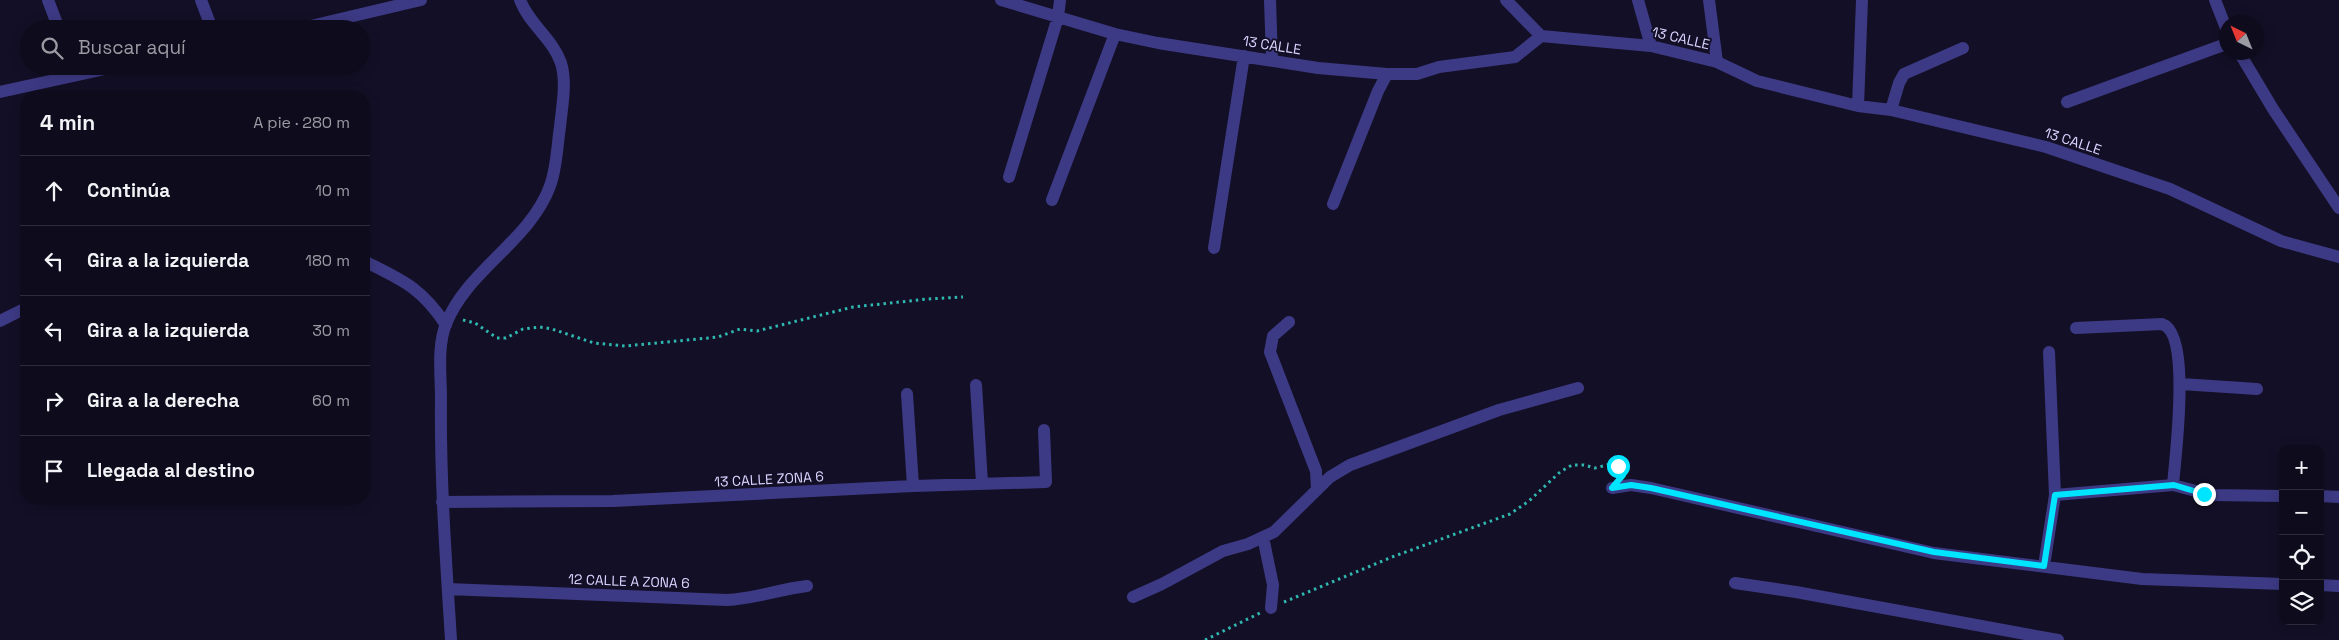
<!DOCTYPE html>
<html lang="es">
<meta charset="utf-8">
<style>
body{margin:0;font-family:"Space Grotesk",sans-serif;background:#1c1929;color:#f1f3f6}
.controls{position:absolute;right:15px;bottom:15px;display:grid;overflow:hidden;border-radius:10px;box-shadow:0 2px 12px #0003}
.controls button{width:45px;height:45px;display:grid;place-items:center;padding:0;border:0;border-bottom:1px solid #2e2b3b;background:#0e0b1c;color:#f1f3f6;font:25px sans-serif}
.compass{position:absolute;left:2219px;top:15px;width:45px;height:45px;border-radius:50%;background:#0e0b1c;box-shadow:0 2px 12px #0003;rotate:317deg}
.stop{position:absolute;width:15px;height:15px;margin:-11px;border:4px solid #00e5ff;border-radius:50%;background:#fff}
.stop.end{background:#00e5ff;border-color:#fff;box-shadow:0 1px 5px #0008}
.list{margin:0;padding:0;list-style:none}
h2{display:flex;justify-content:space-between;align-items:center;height:65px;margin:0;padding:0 20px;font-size:21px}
h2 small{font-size:16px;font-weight:400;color:#9b9ba3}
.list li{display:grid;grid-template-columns:32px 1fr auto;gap:15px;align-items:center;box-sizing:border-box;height:70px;padding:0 20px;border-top:1px solid #2e2b3b}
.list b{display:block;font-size:19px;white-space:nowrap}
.list em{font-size:16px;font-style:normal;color:#9b9ba3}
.icon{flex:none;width:28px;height:28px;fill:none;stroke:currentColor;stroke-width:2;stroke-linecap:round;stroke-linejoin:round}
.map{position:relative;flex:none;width:2339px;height:640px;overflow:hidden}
.search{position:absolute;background:#0e0b1c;box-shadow:0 2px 12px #0003;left:20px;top:20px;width:350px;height:55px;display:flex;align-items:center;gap:12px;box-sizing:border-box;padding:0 18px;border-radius:28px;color:#9b9ba3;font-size:19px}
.panel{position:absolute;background:#0e0b1c;box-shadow:0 2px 12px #0003;left:20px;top:90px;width:350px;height:415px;border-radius:20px}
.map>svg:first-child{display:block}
</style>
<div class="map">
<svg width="2339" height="640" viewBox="0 0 2339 640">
<rect width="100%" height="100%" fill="#130f26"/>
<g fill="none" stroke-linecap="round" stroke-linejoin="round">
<!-- path -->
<path stroke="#2fb8b0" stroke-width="3" stroke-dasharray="2.5 4" stroke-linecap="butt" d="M 463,320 L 475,323 L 497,338 L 506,338 L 523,329 L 540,327 L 552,329 L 594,343 L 625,346 L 718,337 L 740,329 L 757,331 L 853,307 L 928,299 L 963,297
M 1284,602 L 1392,557 L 1510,514 L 1529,501 L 1560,472 L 1572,465 L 1584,465 L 1595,468 L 1611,464 L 1621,468 L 1623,474
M 1205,640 L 1260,613"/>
<!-- minor -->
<path stroke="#3d3a85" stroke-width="12" d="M 48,0 L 59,29
M 201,0 L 212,29
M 1001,0 L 1115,34 L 1158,43 L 1318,68 L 1387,74 L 1417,74 L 1439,67 L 1515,57 L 1541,36 L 1651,46 L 1717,62 L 1757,81 L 1858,106 L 1891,110 L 2046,147 L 2170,189 L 2281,241 L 2339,257
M 1270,0 L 1272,60
M 1506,0 L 1541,36
M 1638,0 L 1651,46
M 1709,0 L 1717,62
M 2215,0 L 2226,28
M 298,29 L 421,0
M 2239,52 L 2273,109 L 2339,208
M 0,92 L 119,66
M 2067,102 L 2226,44
M 1858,106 L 1862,0
M 1891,110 L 1899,83 L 1904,74 L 1963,48
M 1009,177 L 1058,17 L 1060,0
M 1052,200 L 1115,34
M 1333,204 L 1378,91 L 1387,74
M 1214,248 L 1244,56
M 364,261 C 402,280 421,287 446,325
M 0,321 L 26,308
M 1289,322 L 1273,336 L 1270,352 L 1316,471 L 1317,490
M 2076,328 L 2162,324 C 2192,333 2175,458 2173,485
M 2181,384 L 2257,389
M 976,385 L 982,483
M 907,394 L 913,486
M 1612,488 L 1631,485 L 1651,488 L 1934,553 L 2142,579 L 2283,584
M 2055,495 L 2173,485 L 2211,495 L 2283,496
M 2320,496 L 2339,497
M 442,502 L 613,501 L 913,486 L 1046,482 L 1044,430
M 1263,537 L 1273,585 L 1271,608
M 2044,566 L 2055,495 L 2049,352
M 1735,583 L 1796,592 L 2058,640
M 2320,585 L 2339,586
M 448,589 L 727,600 C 754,599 780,589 807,586
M 1133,597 L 1162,584 L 1223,551 L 1248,544 L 1274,532 L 1330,477 L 1350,465 L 1499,410 L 1578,388
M 451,640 C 446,560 440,480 441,399 C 441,376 437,346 446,324 C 467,270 530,241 550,186 C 557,167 557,146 560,127 C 562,106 567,83 561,63 C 553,39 529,24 520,0"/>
</g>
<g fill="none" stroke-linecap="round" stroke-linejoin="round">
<!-- route -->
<path stroke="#00e5ff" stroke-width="6" d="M 1618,466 L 1621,468 L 1623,475 L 1612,488 L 1631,485 L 1651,488 L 1934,552 L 2044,566 L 2055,495 L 2174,485 L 2204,494"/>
</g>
<g text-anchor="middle" stroke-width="4" stroke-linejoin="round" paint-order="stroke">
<!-- street labels -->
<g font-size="14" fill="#d9d4ff" stroke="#130f26">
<text transform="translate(1681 38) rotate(13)" y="5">13 CALLE</text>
<text transform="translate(1272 45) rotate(9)" y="5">13 CALLE</text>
<text transform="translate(2073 141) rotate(18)" y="5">13 CALLE</text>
<text transform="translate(769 479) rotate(-3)" y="5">13 CALLE ZONA 6</text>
<text transform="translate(629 581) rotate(2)" y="5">12 CALLE A ZONA 6</text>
</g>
</g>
</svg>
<div class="controls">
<button>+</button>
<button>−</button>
<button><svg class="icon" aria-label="locate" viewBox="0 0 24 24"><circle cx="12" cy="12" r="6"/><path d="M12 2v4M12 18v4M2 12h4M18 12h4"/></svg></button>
<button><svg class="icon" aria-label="layers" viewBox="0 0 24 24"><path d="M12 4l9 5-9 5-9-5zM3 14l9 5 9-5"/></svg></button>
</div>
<svg class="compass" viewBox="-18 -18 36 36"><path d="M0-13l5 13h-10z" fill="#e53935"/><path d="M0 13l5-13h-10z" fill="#9b9ba3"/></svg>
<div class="stop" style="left:1618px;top:466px"></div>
<div class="stop end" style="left:2204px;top:494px"></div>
<div class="search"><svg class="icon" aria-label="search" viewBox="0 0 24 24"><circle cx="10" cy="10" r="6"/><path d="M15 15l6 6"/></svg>Buscar aquí</div>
<section class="panel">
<h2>4 min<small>A pie · 280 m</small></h2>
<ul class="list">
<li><svg class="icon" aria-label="ahead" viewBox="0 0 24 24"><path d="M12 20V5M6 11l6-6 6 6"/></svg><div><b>Continúa</b></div><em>10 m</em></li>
<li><svg class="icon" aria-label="left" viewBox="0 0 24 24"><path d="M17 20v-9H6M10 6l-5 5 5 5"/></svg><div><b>Gira a la izquierda</b></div><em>180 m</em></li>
<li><svg class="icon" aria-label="left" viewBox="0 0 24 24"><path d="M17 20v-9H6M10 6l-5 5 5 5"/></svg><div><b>Gira a la izquierda</b></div><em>30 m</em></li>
<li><svg class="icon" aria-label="right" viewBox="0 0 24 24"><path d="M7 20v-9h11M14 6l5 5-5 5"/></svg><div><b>Gira a la derecha</b></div><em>60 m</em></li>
<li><svg class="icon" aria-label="arrive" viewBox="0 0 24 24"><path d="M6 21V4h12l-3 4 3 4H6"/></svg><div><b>Llegada al destino</b></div></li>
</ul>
</section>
</div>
